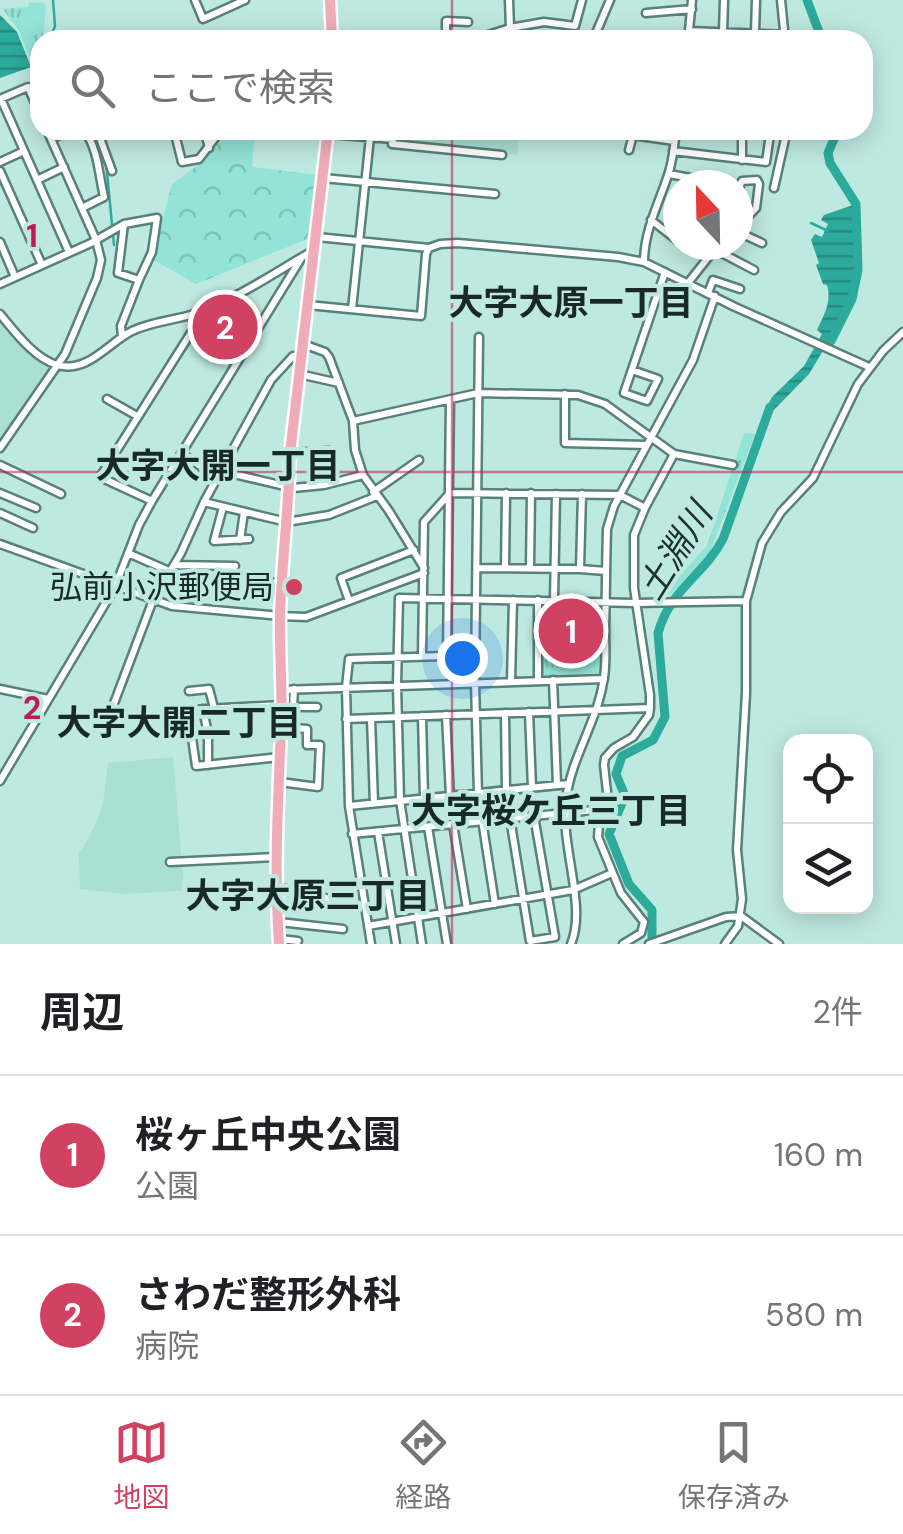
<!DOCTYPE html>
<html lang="ja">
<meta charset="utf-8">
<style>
body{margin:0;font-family:"DM Sans","Noto Sans JP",sans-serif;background:#f2f2f2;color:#202124}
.controls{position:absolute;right:30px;bottom:30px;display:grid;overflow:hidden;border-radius:20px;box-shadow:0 5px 25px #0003}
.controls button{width:90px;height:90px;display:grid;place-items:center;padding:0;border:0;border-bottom:2px solid #e0e0e0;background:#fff;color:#202124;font:50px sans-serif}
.compass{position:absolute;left:663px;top:170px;width:90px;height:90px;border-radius:50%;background:#fff;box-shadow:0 5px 25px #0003;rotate:338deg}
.you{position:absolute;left:462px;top:658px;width:35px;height:35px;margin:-25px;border:8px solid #fff;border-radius:50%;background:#1a73e8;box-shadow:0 0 0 15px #1a73e833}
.badge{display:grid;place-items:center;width:65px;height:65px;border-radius:50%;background:#d14162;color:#fff;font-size:32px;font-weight:700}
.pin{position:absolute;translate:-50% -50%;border:5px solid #fff;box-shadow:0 2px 10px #0006}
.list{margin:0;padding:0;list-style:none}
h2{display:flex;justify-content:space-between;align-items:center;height:130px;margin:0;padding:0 40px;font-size:42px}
h2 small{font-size:32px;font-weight:400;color:#757577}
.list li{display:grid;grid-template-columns:65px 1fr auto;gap:30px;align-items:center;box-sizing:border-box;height:160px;padding:0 40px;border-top:2px solid #e0e0e0}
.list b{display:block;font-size:38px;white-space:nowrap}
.list p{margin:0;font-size:32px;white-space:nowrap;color:#757577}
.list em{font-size:32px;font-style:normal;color:#757577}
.icon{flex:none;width:55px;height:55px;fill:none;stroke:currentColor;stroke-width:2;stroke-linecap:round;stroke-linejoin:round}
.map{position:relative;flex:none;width:903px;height:944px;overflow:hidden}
.search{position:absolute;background:#fff;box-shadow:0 5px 25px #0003;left:30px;right:30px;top:30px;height:110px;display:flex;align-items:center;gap:25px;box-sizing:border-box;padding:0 35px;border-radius:30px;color:#757577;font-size:38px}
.sheet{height:450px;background:#fff}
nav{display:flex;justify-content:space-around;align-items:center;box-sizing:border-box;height:140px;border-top:2px solid #e0e0e0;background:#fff;font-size:28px;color:#757577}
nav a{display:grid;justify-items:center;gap:5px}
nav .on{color:#d14162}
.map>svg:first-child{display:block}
</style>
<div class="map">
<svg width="903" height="944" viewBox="0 0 903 944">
<defs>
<pattern id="forest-crowns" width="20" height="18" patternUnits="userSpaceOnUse" patternTransform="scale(2.5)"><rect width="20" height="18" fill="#93e3d6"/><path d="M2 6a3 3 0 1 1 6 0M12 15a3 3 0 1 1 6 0" fill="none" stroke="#7ec3b8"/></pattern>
<pattern id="park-tufts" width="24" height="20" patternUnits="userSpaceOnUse" patternTransform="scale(2.5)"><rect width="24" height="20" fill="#93e3d6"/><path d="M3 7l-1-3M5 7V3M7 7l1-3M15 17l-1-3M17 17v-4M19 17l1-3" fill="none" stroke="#7ec3b8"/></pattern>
<pattern id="water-rules" width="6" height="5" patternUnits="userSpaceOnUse" patternTransform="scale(2.5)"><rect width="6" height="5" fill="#2caa9b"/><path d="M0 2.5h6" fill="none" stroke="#258a7e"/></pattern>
</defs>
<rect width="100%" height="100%" fill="#bee9e1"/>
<!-- built -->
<path fill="#aadfd6" d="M 397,130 L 520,130 L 517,155 L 396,143 Z
M 0,319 L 22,345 L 52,367 L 0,443 Z
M 173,757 L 183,875 L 181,891 L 124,894 L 80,889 L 79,853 L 88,839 L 98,819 L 104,797 L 108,763 Z"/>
<!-- forest -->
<path fill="url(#forest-crowns)" d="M 230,130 L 255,130 L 252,167 L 319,175 L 312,237 L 196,284 L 152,259 L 172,184 L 198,165 Z"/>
<!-- park -->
<path fill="url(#park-tufts)" d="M 29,2 L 44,3 L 46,6 L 43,40 L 40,40 L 38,59 L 40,72 L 37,74 L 19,31 L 3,9 L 28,7 Z
M 744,433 L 755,434 L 710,552 L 670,595 L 659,597 L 707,546 Z
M 541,606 L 602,609 L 601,673 L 540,676 Z"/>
<!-- water -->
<path fill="url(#water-rules)" d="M 0,15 L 17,32 L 31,67 L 0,78 Z
M 853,205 L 856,273 L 854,287 L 830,346 L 824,349 L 809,374 L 769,415 L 764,412 L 772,397 L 804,366 L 822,334 L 817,330 C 824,315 832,302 827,285 L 823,284 L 816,265 L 819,263 L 811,240 L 815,234 L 822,237 L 828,224 L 821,220 L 824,215 Z"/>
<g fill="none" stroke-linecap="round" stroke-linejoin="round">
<!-- stream -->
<path stroke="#2caa9b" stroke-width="2.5" d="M 50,40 L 55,26 L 53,0
M 90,130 L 97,141
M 106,162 L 114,245
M 811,223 L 828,231"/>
<!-- river -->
<path stroke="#2caa9b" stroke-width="9" d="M 807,0 L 822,40
M 827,344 L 831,341 L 852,299 L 858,270 L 856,204 L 830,163 L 828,153 L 838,130
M 652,944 L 652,910 L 629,884 L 609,834 L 625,796 L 616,774 L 622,756 L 653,740 L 665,717 L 658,633 C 670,589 704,575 723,539 L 770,407"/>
<!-- minor casing -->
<g stroke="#59817a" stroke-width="11">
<path id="minor" d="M 195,0 L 203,19 L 245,0
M 781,0 L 785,40
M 646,13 L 692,9
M 510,28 L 544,22 L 575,26 L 582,0
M 690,31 L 785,35
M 723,32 L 724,0
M 755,33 L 756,0
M 446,40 L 446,21 L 468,22
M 489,40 L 488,35 L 510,28 L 509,0
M 596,40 L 596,33 L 610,0
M 666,40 L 688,38
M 688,40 L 692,0
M 0,99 L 28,87 L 40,114
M 1,99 L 69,252
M 97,130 L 112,171
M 174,130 L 182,162 L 199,159 L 221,130
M 204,130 L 209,148
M 605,131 L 674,141
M 328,134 L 393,139 L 392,144 L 502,155
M 51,139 L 71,130
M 629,150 L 634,131
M 673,151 L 766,162 L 770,134 L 742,133 L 742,160
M 0,162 L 24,151
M 0,171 L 42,265
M 669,174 L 728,185
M 323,178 L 495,194
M 37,180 L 64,167
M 774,188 L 787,130
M 738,190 L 742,181 L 757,180 L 759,184 L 756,208 L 738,227
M 82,208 L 104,197 C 99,176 98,148 84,130
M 651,220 L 678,241
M 738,232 L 762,243
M 317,237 L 429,248 L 440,244 L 458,243 L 618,257 L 644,262 L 735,307 L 869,367
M 0,242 L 15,277
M 714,249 L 754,270
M 644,262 C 644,232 658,205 667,178 C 673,163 674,146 676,130
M 688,283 L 718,245
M 0,284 L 91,243 L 124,224 L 157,218 L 152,252 L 139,280 L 118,273 L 124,224
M 708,293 L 713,280 L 740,289
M 308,305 L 421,316 L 426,254 L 429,248
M 352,309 L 370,137
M 0,314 C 15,332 34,358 57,365 C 88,374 109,342 132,331 C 155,320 182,320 206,310 C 244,294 279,270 314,250
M 122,337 L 121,326 L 139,280
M 479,337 L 475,682 L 478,794 L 495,904
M 303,344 L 325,352 L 329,357 L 353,421 L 355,450 L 363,475 L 389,511 L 424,568
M 632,370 L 658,379 L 647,401 L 624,393 L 665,272
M 299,374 L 339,383
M 565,394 L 565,443 L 647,445
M 107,399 L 137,416
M 353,421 L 478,393 L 578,395 L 605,404 L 674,454 L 733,465
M 0,448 L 65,354 L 97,278 L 101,260 L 96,240 L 47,130
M 181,453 L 217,477
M 291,453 L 329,451
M 0,465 L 61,494
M 221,471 L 293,488 L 324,485 L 363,475
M 373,492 L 419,460
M 0,493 L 36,508
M 582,494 L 580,569 L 606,571
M 152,501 L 100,477 L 204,312
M 204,502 L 287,522 L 329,515 L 377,496
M 223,507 L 214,541 L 249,539
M 0,513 L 33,528
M 240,540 L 244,512
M 0,544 L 172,606 L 280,616 L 306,617 L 424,573
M 128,553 L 169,571
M 174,565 L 235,566
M 477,568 L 580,569
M 505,568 L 506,493
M 530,568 L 531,493
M 165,578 L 281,583
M 554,600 L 556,494
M 349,601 L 341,578 L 414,550
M 422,656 L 424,522 L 450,493 L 620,495 L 645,508
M 447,656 L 450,400
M 553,680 L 557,785
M 511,681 L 513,600
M 538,681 L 538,600
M 0,689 L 48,699
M 294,689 L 293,707 L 317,707
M 282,690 L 604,679
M 189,691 L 209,689 L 214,708
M 203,709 L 208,734 L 208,765
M 529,712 L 532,788
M 505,713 L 506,791
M 446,715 L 450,796
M 422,716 L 424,798
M 371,718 L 374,803
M 346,719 L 650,708
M 109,724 L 113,706 L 153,600 L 181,553 L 204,502 L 271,380 L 293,356 L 300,356
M 279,757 L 196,766 L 188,710 L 281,705
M 0,781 L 115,587 L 139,525 L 152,501 L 302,257
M 280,782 L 318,787 L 320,745 L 307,745 L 307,729 L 281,727
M 349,806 L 569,784
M 510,818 L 530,941 L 555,937 L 534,816
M 453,824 L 467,909
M 428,827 L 447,944
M 378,832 L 396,944
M 352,834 L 605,809
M 170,862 L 276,857
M 277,887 L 348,903
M 279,922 L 343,929
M 368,926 L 573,890 L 612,873
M 280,939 L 298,941
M 371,944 L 349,806 L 346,687 L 349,659 L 475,655
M 422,944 L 400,800 L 397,685 L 399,598 L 635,603 L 746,601
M 571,944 C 587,906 560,846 566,800 C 571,758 596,724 603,683 C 607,666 605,647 605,629 C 606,596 606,563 607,529 L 614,506 L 693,360 L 715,296
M 623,944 L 641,933 L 644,922 L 621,893 L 598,837 L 599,824 L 608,801 L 604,765 L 605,758 L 614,748 L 633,737 L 649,715 L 650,708 L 650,695 L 634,588 L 634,535 L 645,508 L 674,454
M 649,944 L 726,917 L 741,916 L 779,944
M 725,944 L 738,926 L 742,899 L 737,850 L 746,693 L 746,601 L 762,543 L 781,512 L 813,478 L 858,384 L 883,351 L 903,332"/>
</g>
<!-- major casing -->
<g stroke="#fff" stroke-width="15">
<path id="major" d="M 330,0 L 332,40
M 279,944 C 274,872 278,801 281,729 C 283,690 279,652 280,614 C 282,560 289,507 290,453 L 328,130"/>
</g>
<!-- minor -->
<use href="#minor" stroke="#fff" stroke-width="6"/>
<!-- major -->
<use href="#major" stroke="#f0adb8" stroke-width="10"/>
</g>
<!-- grid -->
<path fill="none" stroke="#c2185b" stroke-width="2.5" stroke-opacity="0.55" d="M 452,0 L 452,40M 452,130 L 452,944M 0,472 L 903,472"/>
<!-- markers -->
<circle fill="#d14162" stroke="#bee9e1" stroke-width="4" cx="294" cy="587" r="10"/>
<g text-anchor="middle" stroke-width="8" stroke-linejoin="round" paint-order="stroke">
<!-- poi labels -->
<g font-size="32" fill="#192927" stroke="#bee9e1" text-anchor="end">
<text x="274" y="598">弘前小沢郵便局</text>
</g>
<!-- neighbourhood labels -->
<g font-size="35" font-weight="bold" fill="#192927" stroke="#bee9e1">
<text x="571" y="315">大字大原一丁目</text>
<text x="218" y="478">大字大開一丁目</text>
<text x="179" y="735">大字大開二丁目</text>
<text x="551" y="823">大字桜ケ丘三丁目</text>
<text x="308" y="908">大字大原三丁目</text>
</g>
<!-- water labels -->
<g font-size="35" font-style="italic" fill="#1d322e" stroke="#bee9e1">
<text transform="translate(675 551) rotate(-58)" y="12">土淵川</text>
</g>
</g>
<g font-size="32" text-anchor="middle" font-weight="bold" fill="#c2185b" stroke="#bee9e1" stroke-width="8" stroke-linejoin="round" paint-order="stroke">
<text x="32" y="247">1</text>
<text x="32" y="719">2</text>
</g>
</svg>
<div class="controls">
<button><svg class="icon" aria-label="locate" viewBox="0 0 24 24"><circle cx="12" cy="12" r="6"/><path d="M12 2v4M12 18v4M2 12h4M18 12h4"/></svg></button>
<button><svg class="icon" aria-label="layers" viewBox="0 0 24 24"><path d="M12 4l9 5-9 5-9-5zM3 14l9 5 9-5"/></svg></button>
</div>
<svg class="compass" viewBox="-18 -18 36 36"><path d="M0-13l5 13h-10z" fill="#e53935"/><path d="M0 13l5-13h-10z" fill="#757577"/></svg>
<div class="you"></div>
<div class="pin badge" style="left:571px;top:631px">1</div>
<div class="pin badge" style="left:225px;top:327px">2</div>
<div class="search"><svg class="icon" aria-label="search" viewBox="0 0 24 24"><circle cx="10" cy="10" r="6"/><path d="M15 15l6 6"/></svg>ここで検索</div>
</div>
<section class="sheet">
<h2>周辺<small>2件</small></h2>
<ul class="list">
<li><span class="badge">1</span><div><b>桜ヶ丘中央公園</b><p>公園</p></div><em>160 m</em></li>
<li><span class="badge">2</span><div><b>さわだ整形外科</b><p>病院</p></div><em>580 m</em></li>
</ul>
</section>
<nav>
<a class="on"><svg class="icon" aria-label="map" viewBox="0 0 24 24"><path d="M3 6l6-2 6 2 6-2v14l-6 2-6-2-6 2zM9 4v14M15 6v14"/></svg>地図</a>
<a><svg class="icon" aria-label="directions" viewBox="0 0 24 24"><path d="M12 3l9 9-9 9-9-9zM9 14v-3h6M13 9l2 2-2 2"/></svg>経路</a>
<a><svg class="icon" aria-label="saved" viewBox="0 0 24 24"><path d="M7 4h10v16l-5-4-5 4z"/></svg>保存済み</a>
</nav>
